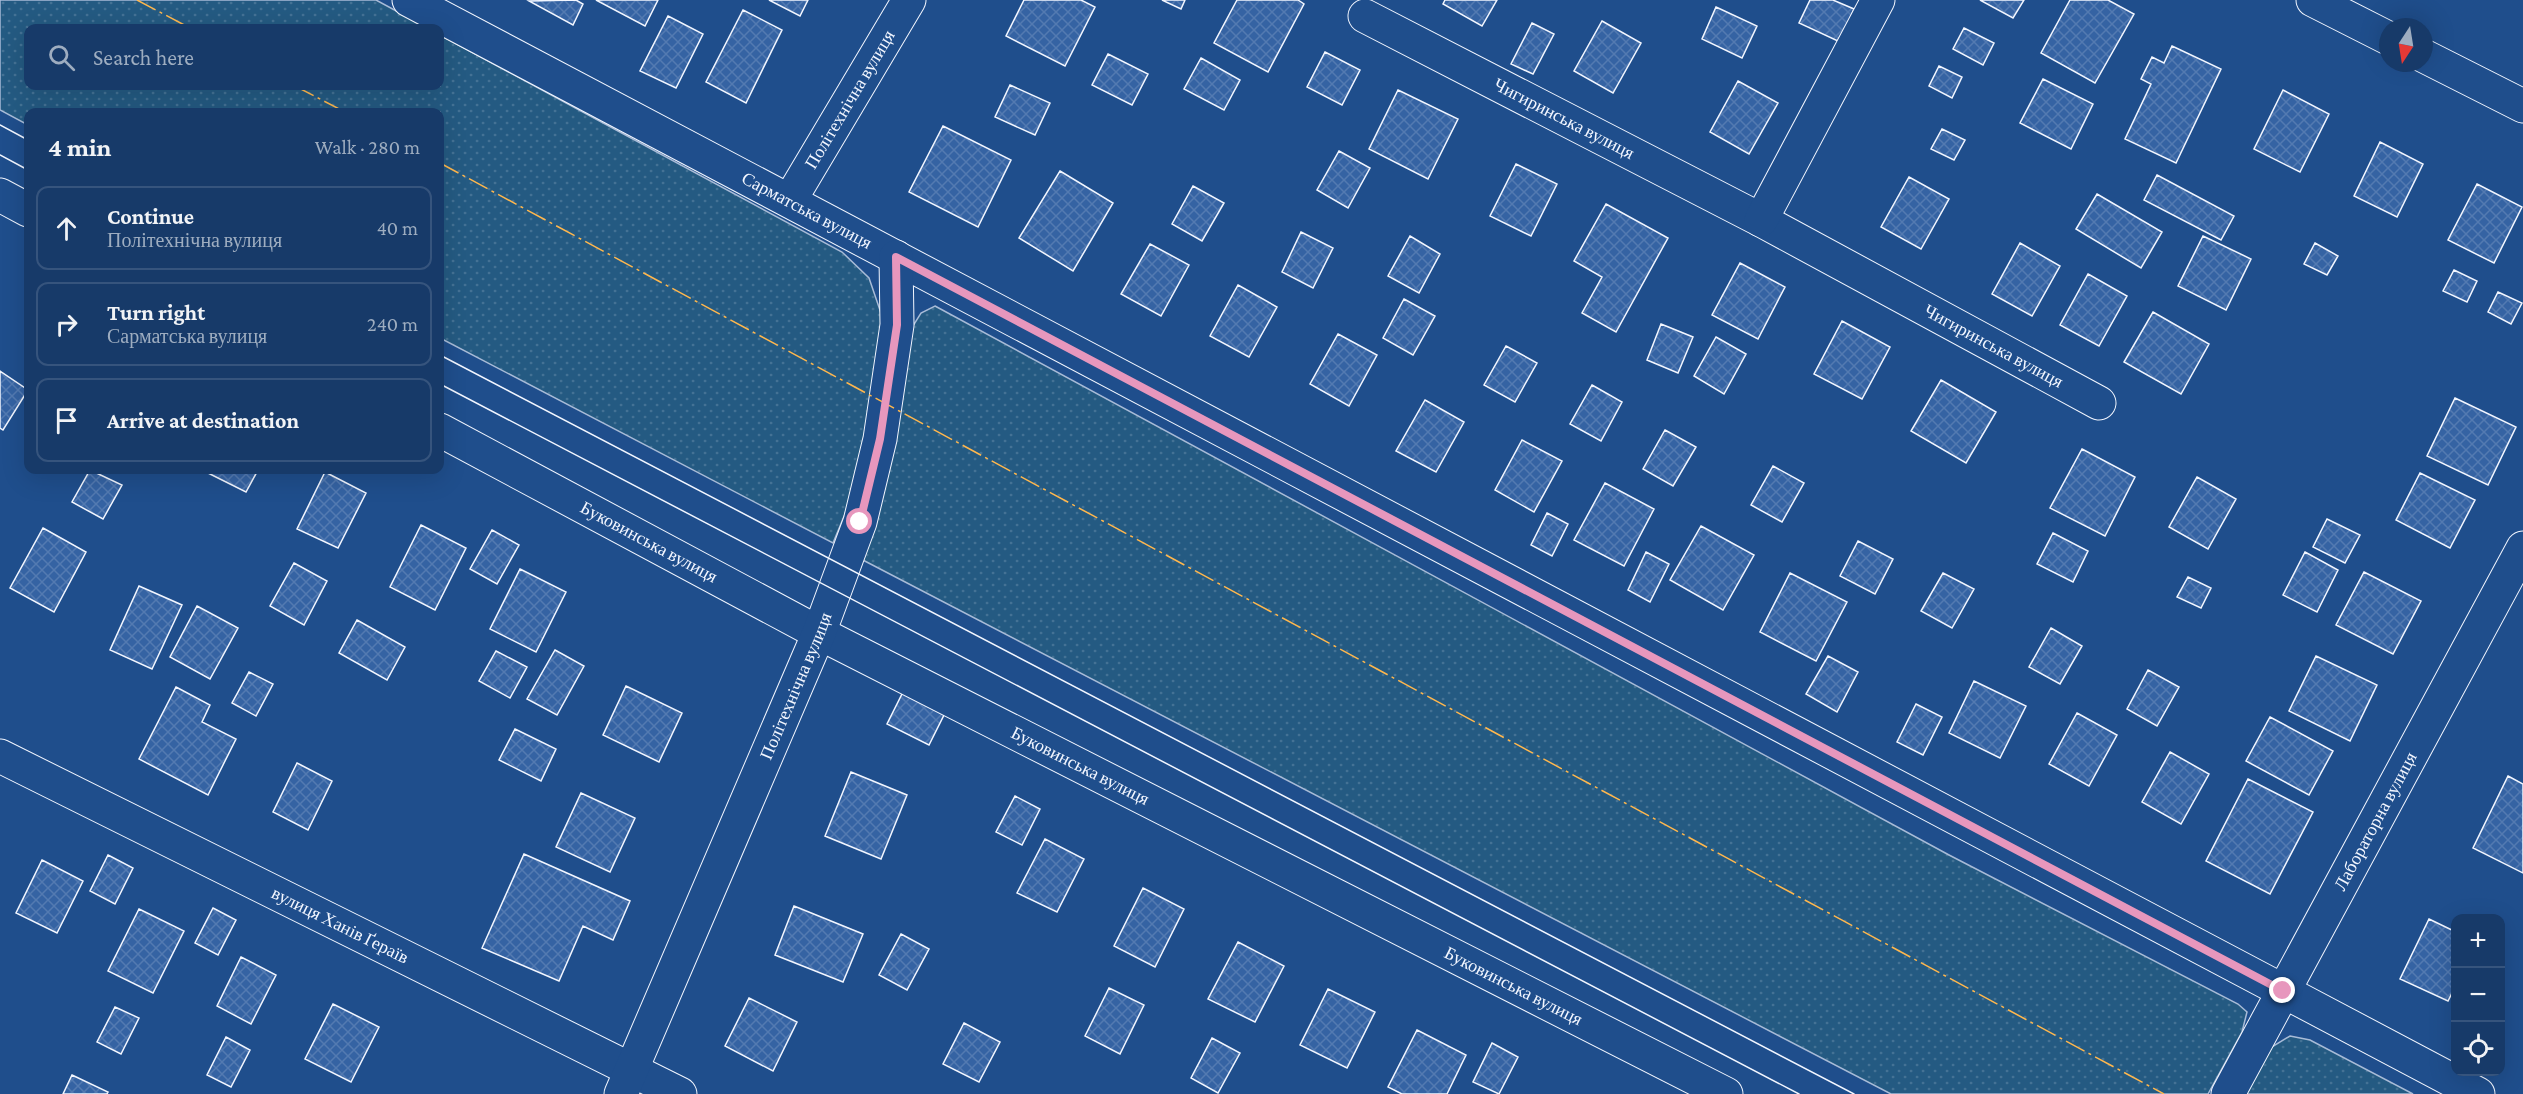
<!DOCTYPE html>
<meta charset="utf-8">
<style>
body{margin:0;font-family:"Crimson Pro",serif;background:#20416f;color:#f1f3f6}
.controls{position:absolute;right:18px;bottom:18px;display:grid;overflow:hidden;border-radius:12px;box-shadow:0 6px 24px #0002}
.controls button{width:54px;height:54px;display:grid;place-items:center;padding:0;border:0;border-bottom:2px solid #36547d;background:#173a69;color:#f1f3f6;font:30px sans-serif}
.compass{position:absolute;left:2379px;top:18px;width:54px;height:54px;border-radius:50%;background:#173a69;box-shadow:0 6px 24px #0002;rotate:192deg}
.stop{position:absolute;width:18px;height:18px;margin:-14px;border:4px solid #e797bd;border-radius:50%;background:#fff}
.stop.end{background:#e797bd;border-color:#fff;box-shadow:0 2px 6px #0008}
.list{margin:0;padding:0;list-style:none}
h2{display:flex;justify-content:space-between;align-items:center;height:78px;margin:0;padding:0 24px;font-size:26px}
h2 small{font-size:20px;font-weight:400;color:#9eadc0}
.list li{display:grid;grid-template-columns:39px 1fr auto;gap:18px;align-items:center;box-sizing:border-box;height:84px;margin:0 12px 12px;padding:0 12px;border:2px solid #36547d;border-radius:12px}
.list b{display:block;font-size:22px;white-space:nowrap}
.list p{margin:0;font-size:20px;white-space:nowrap;color:#9eadc0}
.list em{font-size:20px;font-style:normal;color:#9eadc0}
.icon{flex:none;width:33px;height:33px;fill:none;stroke:currentColor;stroke-width:2;stroke-linecap:round;stroke-linejoin:round}
.map{position:relative;flex:none;width:2523px;height:1094px;overflow:hidden}
.search{position:absolute;background:#173a69;box-shadow:0 6px 24px #0002;left:24px;top:24px;width:420px;height:66px;display:flex;align-items:center;gap:15px;box-sizing:border-box;padding:0 21px;border-radius:12px;color:#9eadc0;font-size:22px}
.panel{position:absolute;background:#173a69;box-shadow:0 6px 24px #0002;left:24px;top:108px;width:420px;height:366px;border-radius:12px}
.map>svg:first-child{display:block}
</style>
<div class="map">
<svg width="2523" height="1094" viewBox="0 0 2523 1094">
<defs>
<pattern id="grass-dots" width="8" height="8" patternUnits="userSpaceOnUse" patternTransform="scale(1.5)"><rect width="8" height="8" fill="#245a82"/><path d="M2 2h.1M6 6h.1" fill="none" stroke="#447295" stroke-width="1.8" stroke-linecap="round"/></pattern>
<pattern id="building-cross-hatch" width="8" height="8" patternUnits="userSpaceOnUse" patternTransform="scale(1.5)"><rect width="8" height="8" fill="#3563a3"/><path d="M0 0l8 8M0 8l8-8" fill="none" stroke="#537ab1"/></pattern>
</defs>
<rect width="100%" height="100%" fill="#1f4e8c"/>
<!-- grass -->
<path fill="url(#grass-dots)" stroke="#a8bbd7" stroke-width="1.5" d="M 0,0 L 376,0 L 428,28 L 28,28 L 28,86 L 440,86 L 440,35 L 842,252 L 869,278 L 882,316 L 868,431 L 845,514 L 833,543 L 440,338 L 440,112 L 28,112 L 28,125 L 0,110 Z
M 935,306 L 1949,855 L 2238,1004 L 2247,1012 L 2242,1032 L 2208,1094 L 1891,1094 L 859,558 L 911,329 L 921,313 Z
M 2290,1036 L 2310,1040 L 2413,1094 L 2246,1094 L 2270,1048 Z"/>
<!-- building -->
<path fill="url(#building-cross-hatch)" stroke="#f2f6ff" stroke-width="1.5" d="M 576,0 L 583,4 L 573,25 L 529,1 Z
M 596,0 L 658,0 L 645,26 Z
M 769,0 L 808,0 L 800,16 Z
M 1024,0 L 1081,0 L 1095,7 L 1065,66 L 1006,36 Z
M 1162,0 L 1185,0 L 1181,9 Z
M 1237,0 L 1298,0 L 1304,4 L 1268,72 L 1214,43 Z
M 1445,0 L 1497,0 L 1482,26 L 1443,4 Z
M 1810,0 L 1833,0 L 1854,9 L 1840,42 L 1799,23 Z
M 1980,0 L 2024,0 L 2013,18 Z
M 2070,0 L 2108,0 L 2134,14 L 2095,83 L 2041,53 Z
M 1716,7 L 1757,26 L 1742,58 L 1702,39 Z
M 743,10 L 782,30 L 746,103 L 706,82 Z
M 668,16 L 703,34 L 676,88 L 640,71 Z
M 1602,21 L 1641,43 L 1613,93 L 1574,71 Z
M 1532,23 L 1554,34 L 1533,74 L 1511,64 Z
M 1964,28 L 1994,43 L 1983,65 L 1953,49 Z
M 2172,46 L 2221,69 L 2176,163 L 2125,139 L 2151,84 L 2141,79 L 2152,57 L 2164,63 Z
M 1325,52 L 1360,70 L 1342,105 L 1307,87 Z
M 1108,54 L 1148,74 L 1132,105 L 1092,85 Z
M 1201,58 L 1240,80 L 1224,110 L 1184,89 Z
M 1939,66 L 1962,77 L 1952,98 L 1929,86 Z
M 2043,79 L 2093,104 L 2071,149 L 2020,123 Z
M 1738,81 L 1778,103 L 1749,154 L 1710,132 Z
M 1010,85 L 1050,103 L 1035,135 L 995,117 Z
M 1398,90 L 1458,119 L 1428,179 L 1369,149 Z
M 2283,90 L 2329,114 L 2300,172 L 2254,149 Z
M 943,126 L 1011,160 L 978,227 L 909,192 Z
M 1942,129 L 1965,140 L 1954,160 L 1931,149 Z
M 2380,142 L 2423,164 L 2397,217 L 2354,196 Z
M 1339,151 L 1370,168 L 1348,208 L 1317,190 Z
M 1516,164 L 1557,184 L 1531,236 L 1490,216 Z
M 1060,171 L 1113,203 L 1073,271 L 1019,238 Z
M 2157,175 L 2234,216 L 2221,240 L 2144,200 Z
M 1909,177 L 1949,199 L 1921,249 L 1881,227 Z
M 2477,184 L 2522,207 L 2494,263 L 2448,240 Z
M 1193,186 L 1224,203 L 1202,241 L 1172,224 Z
M 2097,194 L 2162,232 L 2141,268 L 2076,229 Z
M 1606,204 L 1668,238 L 1616,332 L 1582,313 L 1602,277 L 1574,261 Z
M 1301,232 L 1333,248 L 1313,288 L 1282,272 Z
M 1410,236 L 1440,254 L 1419,293 L 1388,276 Z
M 2203,236 L 2251,259 L 2226,310 L 2178,286 Z
M 2020,243 L 2060,266 L 2032,316 L 1992,294 Z
M 2315,243 L 2338,256 L 2327,275 L 2304,264 Z
M 1150,244 L 1189,265 L 1161,316 L 1121,294 Z
M 1740,263 L 1785,287 L 1758,339 L 1712,315 Z
M 2454,270 L 2477,281 L 2467,302 L 2443,291 Z
M 2088,274 L 2127,296 L 2099,346 L 2060,325 Z
M 1238,285 L 1277,307 L 1249,357 L 1210,336 Z
M 2498,292 L 2522,303 L 2511,324 L 2488,312 Z
M 1404,299 L 1435,316 L 1413,355 L 1383,338 Z
M 2153,312 L 2209,344 L 2181,394 L 2124,362 Z
M 1842,321 L 1890,347 L 1862,399 L 1814,374 Z
M 1661,324 L 1693,337 L 1678,373 L 1647,360 Z
M 1338,334 L 1377,355 L 1349,406 L 1310,384 Z
M 1716,337 L 1746,354 L 1724,394 L 1694,376 Z
M 1506,346 L 1537,363 L 1515,402 L 1484,385 Z
M 0,371 L 28,390 L 3,430 L 0,428 Z
M 1941,380 L 1996,412 L 1966,463 L 1911,431 Z
M 1592,385 L 1622,402 L 1601,441 L 1570,424 Z
M 2455,398 L 2516,427 L 2488,485 L 2427,456 Z
M 1425,400 L 1464,422 L 1436,472 L 1396,451 Z
M 1665,430 L 1696,447 L 1673,486 L 1643,469 Z
M 1522,440 L 1562,461 L 1534,512 L 1495,490 Z
M 2082,449 L 2135,477 L 2105,536 L 2050,508 Z
M 1773,466 L 1804,483 L 1782,522 L 1751,505 Z
M 90,470 L 122,485 L 103,519 L 72,502 Z
M 202,470 L 258,470 L 246,492 Z
M 325,472 L 366,493 L 338,548 L 297,529 Z
M 2420,473 L 2475,500 L 2450,548 L 2396,520 Z
M 2197,477 L 2236,499 L 2208,549 L 2169,527 Z
M 1605,483 L 1654,509 L 1624,566 L 1574,540 Z
M 1547,513 L 1568,524 L 1552,556 L 1531,545 Z
M 2327,519 L 2360,535 L 2345,563 L 2313,547 Z
M 421,525 L 466,548 L 435,610 L 390,587 Z
M 1701,526 L 1754,555 L 1723,610 L 1670,580 Z
M 43,528 L 86,552 L 54,612 L 10,588 Z
M 492,530 L 519,545 L 497,584 L 470,569 Z
M 2053,533 L 2088,551 L 2073,582 L 2037,564 Z
M 1858,541 L 1893,559 L 1875,594 L 1840,576 Z
M 1646,552 L 1669,564 L 1650,602 L 1628,590 Z
M 2305,552 L 2338,570 L 2317,612 L 2283,595 Z
M 294,563 L 327,581 L 304,625 L 270,606 Z
M 520,569 L 566,592 L 536,652 L 490,629 Z
M 2364,572 L 2421,601 L 2393,654 L 2336,625 Z
M 1790,573 L 1847,602 L 1816,661 L 1760,632 Z
M 1943,573 L 1974,589 L 1952,628 L 1921,611 Z
M 2188,577 L 2211,588 L 2201,608 L 2177,597 Z
M 139,586 L 182,605 L 152,669 L 110,650 Z
M 197,606 L 238,628 L 210,679 L 170,657 Z
M 357,620 L 405,647 L 387,680 L 339,653 Z
M 2051,628 L 2082,646 L 2060,684 L 2029,667 Z
M 555,650 L 584,666 L 557,715 L 527,699 Z
M 496,651 L 527,667 L 510,698 L 479,681 Z
M 1828,656 L 1858,672 L 1837,712 L 1806,694 Z
M 2316,656 L 2377,685 L 2350,741 L 2289,711 Z
M 2148,670 L 2179,687 L 2157,726 L 2127,709 Z
M 249,672 L 273,684 L 256,716 L 232,703 Z
M 1974,681 L 2026,706 L 2000,758 L 1949,733 Z
M 626,686 L 682,713 L 659,762 L 603,735 Z
M 176,687 L 210,705 L 202,722 L 236,739 L 208,795 L 139,759 Z
M 904,690 L 946,711 L 929,745 L 887,724 Z
M 1916,704 L 1942,717 L 1923,755 L 1897,742 Z
M 2077,713 L 2117,735 L 2089,786 L 2049,764 Z
M 2270,717 L 2333,751 L 2309,795 L 2246,761 Z
M 515,729 L 556,749 L 541,781 L 499,760 Z
M 2170,752 L 2209,774 L 2181,824 L 2142,802 Z
M 297,763 L 332,781 L 308,830 L 273,812 Z
M 851,772 L 907,795 L 881,859 L 825,836 Z
M 2508,776 L 2523,784 L 2523,873 L 2473,848 Z
M 2248,779 L 2313,812 L 2270,894 L 2206,861 Z
M 581,793 L 635,818 L 610,872 L 556,847 Z
M 1015,796 L 1040,809 L 1022,845 L 996,832 Z
M 1045,839 L 1084,859 L 1057,912 L 1017,893 Z
M 524,854 L 630,901 L 613,940 L 583,926 L 559,981 L 482,948 Z
M 108,855 L 133,868 L 115,904 L 90,891 Z
M 42,860 L 83,881 L 57,933 L 16,913 Z
M 1143,888 L 1184,909 L 1155,967 L 1114,946 Z
M 794,906 L 863,934 L 843,982 L 775,955 Z
M 213,908 L 236,920 L 218,955 L 195,943 Z
M 139,909 L 184,931 L 153,993 L 108,971 Z
M 2429,919 L 2456,932 L 2456,985 L 2448,1001 L 2400,979 Z
M 901,934 L 929,949 L 907,990 L 879,975 Z
M 1238,942 L 1284,966 L 1255,1022 L 1208,999 Z
M 241,957 L 276,975 L 251,1024 L 217,1006 Z
M 1109,988 L 1144,1005 L 1120,1054 L 1085,1036 Z
M 1328,989 L 1375,1012 L 1347,1068 L 1300,1045 Z
M 749,998 L 797,1022 L 773,1071 L 725,1046 Z
M 333,1004 L 379,1027 L 351,1082 L 305,1059 Z
M 115,1007 L 139,1018 L 121,1054 L 97,1042 Z
M 964,1023 L 1000,1042 L 979,1082 L 943,1064 Z
M 1417,1030 L 1466,1055 L 1447,1094 L 1402,1094 L 1388,1087 Z
M 226,1037 L 250,1050 L 231,1087 L 207,1075 Z
M 1212,1038 L 1240,1053 L 1218,1093 L 1191,1078 Z
M 1492,1043 L 1518,1057 L 1499,1094 L 1473,1082 Z
M 72,1075 L 108,1092 L 107,1094 L 63,1094 Z"/>
<g fill="none" stroke-linecap="round" stroke-linejoin="round">
<!-- minor casing -->
<g stroke="#f2f6ff" stroke-width="35">
<g id="minor">
<path id="s1" d="M 409,0 L 2478,1094"/>
<path d="M 2313,0 L 2388,38"/>
<path id="s2" d="M 1365,16 L 1761,220 L 2099,403"/>
<path d="M 2424,56 L 2523,106"/>
<path d="M 0,195 L 28,210"/>
<path id="s3" d="M 790,200 L 909,0"/>
<path d="M 1761,220 L 1878,0"/>
<path id="s4" d="M 440,430 L 819,633 L 1726,1094"/>
<path id="s5" d="M 0,756 L 680,1094"/>
<path id="s6" d="M 621,1094 L 819,633 L 860,522 L 880,439 L 897,325 L 896,257"/>
<path id="s7" d="M 2228,1094 L 2523,548"/>
</g>
</g>
<!-- minor -->
<use href="#minor" stroke="#1f4e8c" stroke-width="33"/>
<!-- tram -->
<path stroke="#f2f6ff" stroke-width="1.5" d="M 0,125 L 28,140
M 0,155 L 28,170
M 440,355 L 1854,1094
M 440,384 L 1799,1094"/>
<!-- power -->
<path stroke="#ffb74d" stroke-width="1.5" stroke-dasharray="21 4.5 3 4.5" stroke-linecap="butt" d="M 137,0 L 190,28
M 295,86 L 345,112
M 440,163 L 2164,1094"/>
</g>
<g fill="none" stroke-linecap="round" stroke-linejoin="round">
<!-- route -->
<path stroke="#e797bd" stroke-width="8" d="M 860,522 L 880,439 L 897,325 L 896,257 L 2283,991"/>
</g>
<g text-anchor="middle" stroke-width="4.5" stroke-linejoin="round" paint-order="stroke">
<!-- street labels -->
<g font-size="18" fill="#f2f6ff" stroke="#1f4e8c">
<text dy="6" stroke="none"><textPath href="#s3" startOffset="117">Політехнічна вулиця</textPath></text>
<text dy="6" stroke="none"><textPath href="#s2" startOffset="224">Чигиринська вулиця</textPath></text>
<text dy="6" stroke="none"><textPath href="#s1" startOffset="450">Сарматська вулиця</textPath></text>
<text dy="6" stroke="none"><textPath href="#s2" startOffset="710">Чигиринська вулиця</textPath></text>
<text dy="6" stroke="none"><textPath href="#s4" startOffset="237">Буковинська вулиця</textPath></text>
<text dy="6" stroke="none"><textPath href="#s6" startOffset="444">Політехнічна вулиця</textPath></text>
<text dy="6" stroke="none"><textPath href="#s4" startOffset="723">Буковинська вулиця</textPath></text>
<text dy="6" stroke="none"><textPath href="#s7" startOffset="310">Лабораторна вулиця</textPath></text>
<text dy="6" stroke="none"><textPath href="#s5" startOffset="380">вулиця Ханів Ґераїв</textPath></text>
<text dy="6" stroke="none"><textPath href="#s4" startOffset="1209">Буковинська вулиця</textPath></text>
</g>
</g>
</svg>
<div class="controls">
<button>+</button>
<button>−</button>
<button><svg class="icon" aria-label="locate" viewBox="0 0 24 24"><circle cx="12" cy="12" r="6"/><path d="M12 2v4M12 18v4M2 12h4M18 12h4"/></svg></button>
</div>
<svg class="compass" viewBox="-18 -18 36 36"><path d="M0-13l5 13h-10z" fill="#e53935"/><path d="M0 13l5-13h-10z" fill="#9eadc0"/></svg>
<div class="stop" style="left:860px;top:522px"></div>
<div class="stop end" style="left:2283px;top:991px"></div>
<div class="search"><svg class="icon" aria-label="search" viewBox="0 0 24 24"><circle cx="10" cy="10" r="6"/><path d="M15 15l6 6"/></svg>Search here</div>
<section class="panel">
<h2>4 min<small>Walk · 280 m</small></h2>
<ul class="list">
<li><svg class="icon" aria-label="ahead" viewBox="0 0 24 24"><path d="M12 20V5M6 11l6-6 6 6"/></svg><div><b>Continue</b><p>Політехнічна вулиця</p></div><em>40 m</em></li>
<li><svg class="icon" aria-label="right" viewBox="0 0 24 24"><path d="M7 20v-9h11M14 6l5 5-5 5"/></svg><div><b>Turn right</b><p>Сарматська вулиця</p></div><em>240 m</em></li>
<li><svg class="icon" aria-label="arrive" viewBox="0 0 24 24"><path d="M6 21V4h12l-3 4 3 4H6"/></svg><div><b>Arrive at destination</b></div></li>
</ul>
</section>
</div>
